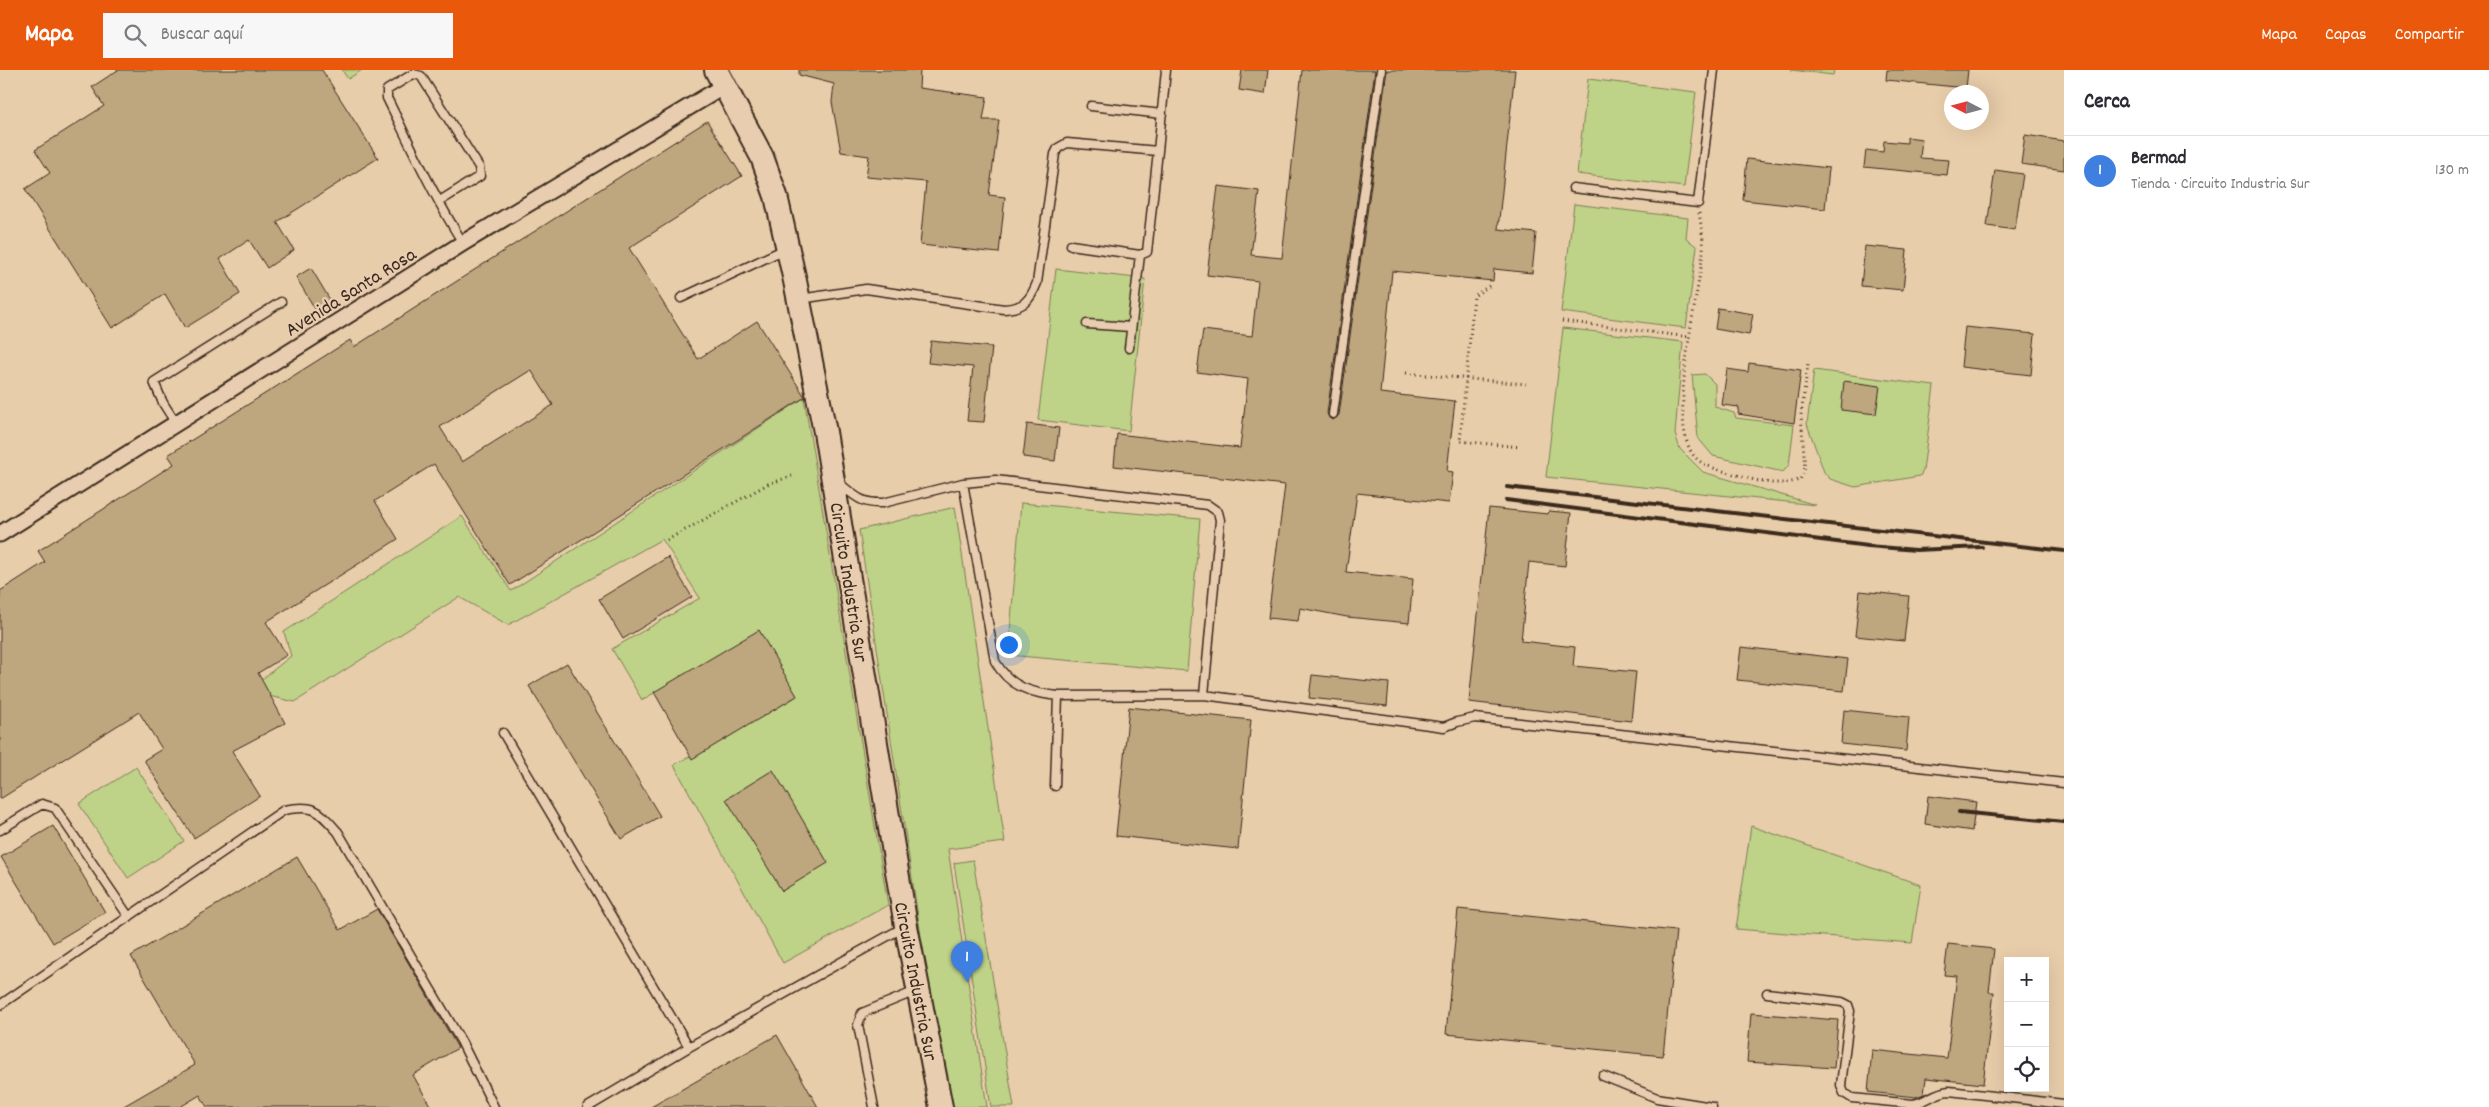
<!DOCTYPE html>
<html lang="es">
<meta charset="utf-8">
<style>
body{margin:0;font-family:Dekko,sans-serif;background:#f7f7f7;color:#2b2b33}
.controls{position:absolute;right:15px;bottom:15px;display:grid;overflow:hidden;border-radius:0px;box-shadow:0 5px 20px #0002}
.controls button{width:45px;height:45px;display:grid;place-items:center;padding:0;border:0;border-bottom:1px solid #e1e1e2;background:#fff;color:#2b2b33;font:25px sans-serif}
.compass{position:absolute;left:1944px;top:15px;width:45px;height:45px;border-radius:50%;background:#fff;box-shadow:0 5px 20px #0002;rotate:276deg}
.you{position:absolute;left:1008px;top:574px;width:18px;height:18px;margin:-12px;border:4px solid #fff;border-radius:50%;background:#1a73e8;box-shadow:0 0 0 8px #1a73e833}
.badge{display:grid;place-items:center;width:32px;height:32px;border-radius:50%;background:#ea580c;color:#fff;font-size:16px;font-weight:700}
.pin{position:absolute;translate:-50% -41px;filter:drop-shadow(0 1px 2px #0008)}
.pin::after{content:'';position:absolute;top:26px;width:18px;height:15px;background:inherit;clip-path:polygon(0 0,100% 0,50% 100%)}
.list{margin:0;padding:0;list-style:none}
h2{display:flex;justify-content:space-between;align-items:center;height:65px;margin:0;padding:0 20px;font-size:21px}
h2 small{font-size:16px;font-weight:400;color:#7c7c81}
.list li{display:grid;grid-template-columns:32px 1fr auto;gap:15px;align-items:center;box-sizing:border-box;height:70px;padding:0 20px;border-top:1px solid #e1e1e2}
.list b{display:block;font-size:19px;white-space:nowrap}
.list p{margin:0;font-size:16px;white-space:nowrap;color:#7c7c81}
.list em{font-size:16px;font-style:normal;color:#7c7c81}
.icon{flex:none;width:28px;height:28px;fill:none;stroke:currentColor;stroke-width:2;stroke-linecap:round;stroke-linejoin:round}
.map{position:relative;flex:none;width:2064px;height:1037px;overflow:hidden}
header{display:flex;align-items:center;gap:30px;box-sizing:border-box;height:70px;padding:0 25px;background:#ea580c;color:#fff}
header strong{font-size:24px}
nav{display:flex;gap:28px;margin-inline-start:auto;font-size:18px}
.search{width:350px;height:45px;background:#f7f7f7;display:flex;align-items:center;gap:12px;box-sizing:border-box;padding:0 18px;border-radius:0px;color:#7c7c81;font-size:19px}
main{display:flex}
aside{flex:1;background:#fff}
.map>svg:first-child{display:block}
</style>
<header>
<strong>Mapa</strong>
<div class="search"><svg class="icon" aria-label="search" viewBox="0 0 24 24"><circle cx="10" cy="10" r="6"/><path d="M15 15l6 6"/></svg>Buscar aquí</div>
<nav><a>Mapa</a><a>Capas</a><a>Compartir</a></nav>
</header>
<main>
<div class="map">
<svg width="2064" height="1037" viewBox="0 0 2064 1037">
<rect width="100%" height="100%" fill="#e8cdaa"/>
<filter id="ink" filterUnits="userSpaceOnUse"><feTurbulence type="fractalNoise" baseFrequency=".02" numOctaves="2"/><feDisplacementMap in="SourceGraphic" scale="10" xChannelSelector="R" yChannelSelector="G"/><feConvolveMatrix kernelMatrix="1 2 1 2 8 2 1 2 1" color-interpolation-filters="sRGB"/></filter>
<g filter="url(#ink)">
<!-- green -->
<path fill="#bed288" stroke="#7c7e53" d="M 342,0 L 362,0 L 348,9 Z
M 1791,0 L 1834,0 L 1833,5 Z
M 1588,9 L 1696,22 L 1684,117 L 1577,104 Z
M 1574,134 L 1688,148 L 1686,168 L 1697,177 L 1686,258 L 1561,242 Z
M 1056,199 L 1145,209 L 1129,361 L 1038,350 Z
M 1563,258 L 1683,272 L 1675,364 L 1680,379 L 1703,402 L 1816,435 L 1546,407 Z
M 1814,300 L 1934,316 L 1923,401 L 1920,406 L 1855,417 L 1830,409 L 1824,402 L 1807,354 Z
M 1705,304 L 1715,314 L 1715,337 L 1734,343 L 1736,348 L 1794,355 L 1789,395 L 1783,402 L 1713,386 L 1698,368 L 1692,305 Z
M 804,328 L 888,835 L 783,893 L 674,695 L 794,628 L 759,563 L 642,630 L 612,579 L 700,528 L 662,469 L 508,555 L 459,527 L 295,632 L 247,621 L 291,586 L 284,562 L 462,446 L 511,521 Z
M 1021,433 L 1200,449 L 1187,601 L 1008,585 Z
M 955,437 L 1005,772 L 948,779 L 987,1037 L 947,1037 L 859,460 Z
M 136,697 L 184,771 L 128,808 L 79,734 Z
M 1751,756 L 1921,815 L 1912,873 L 1736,859 Z
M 973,790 L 1014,1037 L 991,1037 L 954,793 Z"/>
<!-- building -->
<path fill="#bea67e" stroke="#3b2a1e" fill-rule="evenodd" d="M 118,0 L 322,0 L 378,88 L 277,152 L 294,180 L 267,198 L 249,170 L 220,189 L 240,224 L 185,258 L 165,224 L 112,258 L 25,119 L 50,103 L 35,80 L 104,36 L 92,17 Z
M 799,0 L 920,0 L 919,18 L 987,27 L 983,50 L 999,50 L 989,125 L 1005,127 L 999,183 L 920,175 L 926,112 L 866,107 L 869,86 L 841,82 L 832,32 L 834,14 L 799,5 Z
M 1242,0 L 1268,0 L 1265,24 L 1239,20 Z
M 1302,0 L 1375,0 L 1327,343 L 1329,348 L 1333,350 L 1339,345 L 1387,0 L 1515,0 L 1498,159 L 1536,163 L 1532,203 L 1494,199 L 1493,211 L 1392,201 L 1380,323 L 1455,331 L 1447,401 L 1453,402 L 1449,433 L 1357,423 L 1346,502 L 1413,509 L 1409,553 L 1347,547 L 1300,538 L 1298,551 L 1268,548 L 1285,415 L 1114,396 L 1117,364 L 1240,378 L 1248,309 L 1197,302 L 1203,260 L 1252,266 L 1258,211 L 1207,205 L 1218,116 L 1259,121 L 1251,185 L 1282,188 Z
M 1887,0 L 1968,0 L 1966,18 L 1886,10 Z
M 707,51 L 742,106 L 629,178 L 698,289 L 757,251 L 805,327 L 510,515 L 434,394 L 375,431 L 398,469 L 266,552 L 287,585 L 258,603 L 285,653 L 232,681 L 260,726 L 194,768 L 144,690 L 162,679 L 139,642 L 0,729 L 0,521 L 45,492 L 38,481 L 174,394 L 168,385 L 350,270 L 354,277 ZM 531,300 L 553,335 L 462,392 L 440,357 Z
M 2025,65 L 2064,71 L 2064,100 L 2021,94 Z
M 1907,67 L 1922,69 L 1920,88 L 1949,90 L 1947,105 L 1864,97 L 1866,80 L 1883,82 L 1884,71 L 1907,73 Z
M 1747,89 L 1829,98 L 1825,139 L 1743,130 Z
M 1995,100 L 2023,104 L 2015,160 L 1987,156 Z
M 1865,176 L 1907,180 L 1903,220 L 1861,216 Z
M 311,198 L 333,235 L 318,244 L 296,207 Z
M 1718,238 L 1753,244 L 1749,265 L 1715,259 Z
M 1965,257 L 2035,264 L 2031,305 L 1961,297 Z
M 931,271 L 992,277 L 984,352 L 967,351 L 973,297 L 928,293 Z
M 1749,293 L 1801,300 L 1794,353 L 1738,344 L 1739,337 L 1722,335 L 1727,299 L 1748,302 Z
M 1844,311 L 1880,316 L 1876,344 L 1841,340 Z
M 1027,354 L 1059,358 L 1055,391 L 1023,387 Z
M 1489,438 L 1548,444 L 1549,441 L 1571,443 L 1565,496 L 1529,492 L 1521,571 L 1575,577 L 1573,596 L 1636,602 L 1631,651 L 1469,632 Z
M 668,487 L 692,527 L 623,569 L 599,529 Z
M 1860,521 L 1909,526 L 1904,571 L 1855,566 Z
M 759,560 L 797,626 L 692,689 L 654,622 Z
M 1741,577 L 1848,589 L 1844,621 L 1737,610 Z
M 567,593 L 660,746 L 621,769 L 529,616 Z
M 1312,605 L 1389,613 L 1387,636 L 1309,628 Z
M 1129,637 L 1251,650 L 1238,779 L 1116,766 Z
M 1844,640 L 1909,647 L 1906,681 L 1841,674 Z
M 773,700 L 828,793 L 782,821 L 726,729 Z
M 1928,726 L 1976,732 L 1972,761 L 1925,754 Z
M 53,756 L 105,842 L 53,873 L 1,787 Z
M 297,787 L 340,860 L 377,839 L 458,978 L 413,1005 L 431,1037 L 207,1037 L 200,1025 L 180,1037 L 122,1037 L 195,995 L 131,886 Z
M 1458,839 L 1676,861 L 1663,986 L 1446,964 Z
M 1948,874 L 1994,879 L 1989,922 L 1994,922 L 1983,1014 L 1926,1008 L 1924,1024 L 1916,1027 L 1868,1022 L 1872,980 L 1947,988 L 1957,906 L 1944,905 Z
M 1751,943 L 1838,950 L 1834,998 L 1747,992 Z
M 777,965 L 818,1037 L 651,1037 Z"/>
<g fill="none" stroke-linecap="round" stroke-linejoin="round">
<!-- lane casing -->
<g stroke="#3b2a1e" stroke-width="11">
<path id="lane" d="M 1091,36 L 1162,44
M 1573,118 L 1698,133 L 1714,0
M 440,131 L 480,106 L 479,97 L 421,6 L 413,4 L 387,20 L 387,28 C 411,76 434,127 463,173
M 1071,175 L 1140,185 L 1147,182 L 1158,81
M 681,228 L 785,179
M 800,229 L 866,219 L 1004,239 C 1023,238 1030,231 1037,213 L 1055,84 L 1058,78 L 1067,73 L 1158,81 L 1166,0
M 1087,254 L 1131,257
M 1129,278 L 1140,185
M 1333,344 L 1381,0
M 177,355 L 163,333 L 154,312 L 281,232
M 839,413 C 855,426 861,434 883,433 L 963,413 L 995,410 L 1208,435 L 1218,442 L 1220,450 L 1204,625 L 1058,626 C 1031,623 1009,617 995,591 L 963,413
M 1204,625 L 1444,657 L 1457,652 L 1475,648 L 2064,713
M 503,663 L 689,977
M 1055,716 L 1058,626
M 0,760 L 42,734 L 55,738 L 129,847
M 1767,923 L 1842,932 L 1848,935 L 1850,941 L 1841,1015 L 1844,1023 L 1852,1028 L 1913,1034 C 1926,1032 1935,1022 1949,1021 L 2064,1034
M 0,935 L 284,740 C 315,734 318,740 338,762 L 461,971 L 494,1037
M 1603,1006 L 1657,1028 L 1712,1037
M 588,1037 L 689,977 L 904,857
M 874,1037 L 858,955 L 862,943 L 916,921"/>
</g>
<!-- street casing -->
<g stroke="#3b2a1e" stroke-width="19">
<path id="street" d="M 0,464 L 463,173 L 724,16"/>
</g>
<!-- secondary casing -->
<g stroke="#3b2a1e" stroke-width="26">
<path id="secondary" d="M 716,0 L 762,87 L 776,126 L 795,211 L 825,362 L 906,856 L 941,1037"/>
</g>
<!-- path -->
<path stroke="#3b2a1e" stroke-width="3" stroke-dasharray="1 4" stroke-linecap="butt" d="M 1699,143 C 1701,155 1704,169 1703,181 C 1699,226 1665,354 1695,387 C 1704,397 1721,400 1733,404 C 1759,411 1773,417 1800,410 L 1805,398 L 1801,345 L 1808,294
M 1489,216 L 1474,226 L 1460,371 L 1520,377
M 1562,251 L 1690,267
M 1406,303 L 1526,314
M 667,470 L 768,414 L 792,406"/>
<!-- lane -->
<use href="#lane" stroke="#e9cdb0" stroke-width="8"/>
<!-- street -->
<use href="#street" stroke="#e9cdb0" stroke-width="15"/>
<!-- secondary -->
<use href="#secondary" stroke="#e9cdb0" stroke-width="22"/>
<!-- rail -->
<path stroke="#3b2a1e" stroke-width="4" d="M 1507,417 L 2064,481
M 1506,430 L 1868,476 L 1916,480 L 1982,477
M 1959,742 L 2064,752"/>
</g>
</g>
<g text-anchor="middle" stroke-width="4.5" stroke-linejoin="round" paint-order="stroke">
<!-- street labels -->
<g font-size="20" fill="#3b2a1e" stroke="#e9cdb0">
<text transform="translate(350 221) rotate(-32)" y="7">Avenida Santa Rosa</text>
<text transform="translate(850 512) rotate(81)" y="7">Circuito Industria Sur</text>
<text transform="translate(917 911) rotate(79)" y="7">Circuito Industria Sur</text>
</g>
</g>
</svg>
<div class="controls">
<button>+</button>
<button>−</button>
<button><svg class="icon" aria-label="locate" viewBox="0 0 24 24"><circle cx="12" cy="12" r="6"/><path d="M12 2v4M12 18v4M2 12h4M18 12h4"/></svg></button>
</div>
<svg class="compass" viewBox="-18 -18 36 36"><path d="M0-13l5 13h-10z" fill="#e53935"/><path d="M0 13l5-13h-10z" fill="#7c7c81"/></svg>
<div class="you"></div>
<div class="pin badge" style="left:967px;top:912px;background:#3f7fe0">1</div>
</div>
<aside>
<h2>Cerca<small></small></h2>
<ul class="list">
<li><span class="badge" style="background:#3f7fe0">1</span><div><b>Bermad</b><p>Tienda · Circuito Industria Sur</p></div><em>130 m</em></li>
</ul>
</aside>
</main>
